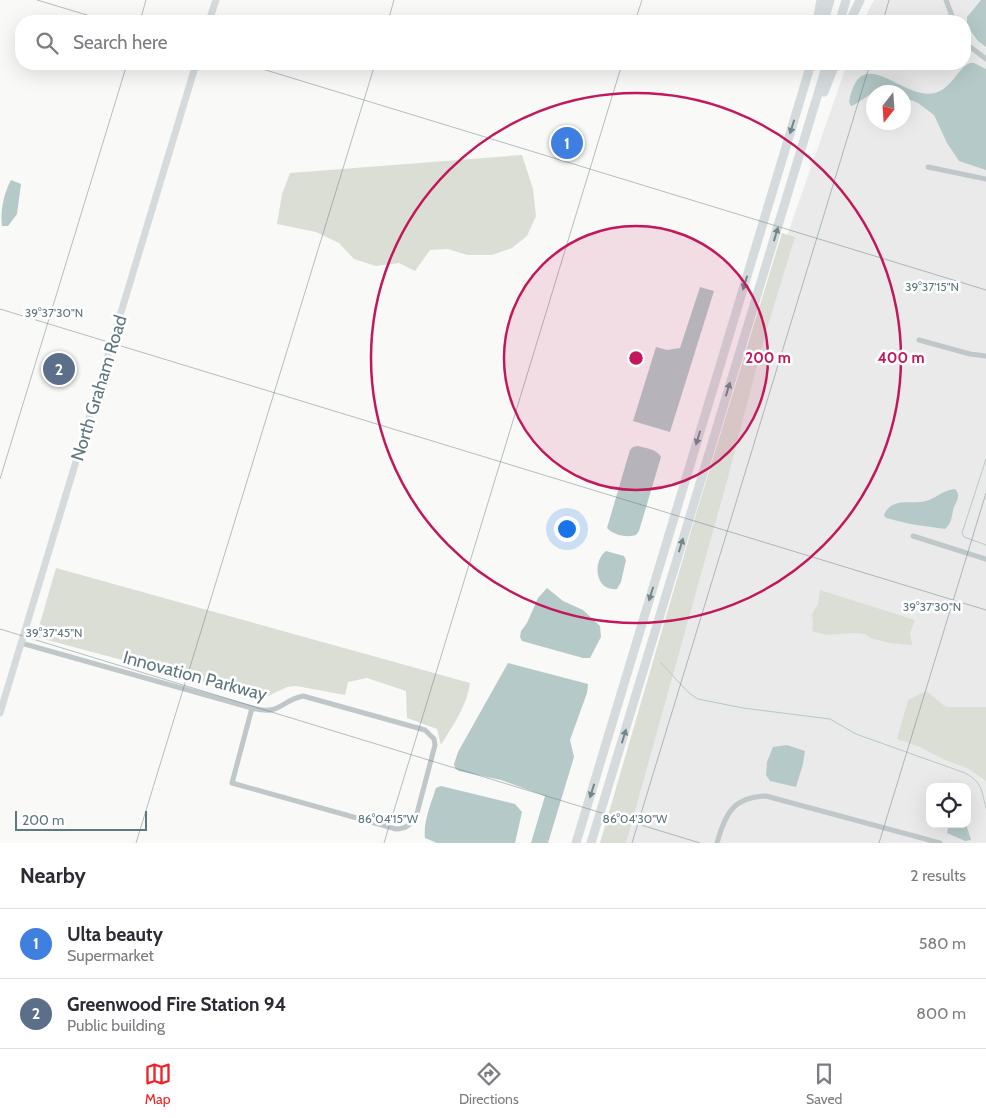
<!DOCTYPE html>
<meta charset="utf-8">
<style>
body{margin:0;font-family:Cabin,sans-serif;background:#f7f7f7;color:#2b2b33}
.controls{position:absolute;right:15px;bottom:15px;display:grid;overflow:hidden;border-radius:10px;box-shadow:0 5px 20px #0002}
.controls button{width:45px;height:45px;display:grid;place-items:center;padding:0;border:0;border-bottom:1px solid #e1e1e2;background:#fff;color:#2b2b33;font:25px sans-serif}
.compass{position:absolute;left:866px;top:85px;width:45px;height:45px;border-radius:50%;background:#fff;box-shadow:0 5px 20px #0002;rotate:197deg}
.scale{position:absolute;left:15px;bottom:12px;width:132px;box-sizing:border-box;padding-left:5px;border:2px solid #5e787e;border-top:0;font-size:14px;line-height:18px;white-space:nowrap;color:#5e787e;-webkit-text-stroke:4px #fff;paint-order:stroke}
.you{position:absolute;left:566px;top:528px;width:18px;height:18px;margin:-12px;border:4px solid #fff;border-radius:50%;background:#1a73e8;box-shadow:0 0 0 8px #1a73e833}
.badge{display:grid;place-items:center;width:32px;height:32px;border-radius:50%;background:#ee2126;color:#fff;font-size:16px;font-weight:700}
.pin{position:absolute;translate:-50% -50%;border:2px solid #fff;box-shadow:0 1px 5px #0006}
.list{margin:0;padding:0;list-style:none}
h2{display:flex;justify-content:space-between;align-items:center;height:65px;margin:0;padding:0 20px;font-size:21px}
h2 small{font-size:16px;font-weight:400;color:#7c7c81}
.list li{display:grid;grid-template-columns:32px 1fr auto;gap:15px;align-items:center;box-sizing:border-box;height:70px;padding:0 20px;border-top:1px solid #e1e1e2}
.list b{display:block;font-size:19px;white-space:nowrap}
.list p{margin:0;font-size:16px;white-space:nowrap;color:#7c7c81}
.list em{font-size:16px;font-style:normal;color:#7c7c81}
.icon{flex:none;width:28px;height:28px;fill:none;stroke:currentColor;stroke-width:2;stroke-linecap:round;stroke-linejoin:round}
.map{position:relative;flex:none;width:986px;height:843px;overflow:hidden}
.search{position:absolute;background:#fff;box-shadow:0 5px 20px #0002;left:15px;right:15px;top:15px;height:55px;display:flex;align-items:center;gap:12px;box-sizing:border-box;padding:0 18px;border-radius:20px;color:#7c7c81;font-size:19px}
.sheet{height:205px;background:#fff}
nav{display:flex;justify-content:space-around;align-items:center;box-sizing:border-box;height:70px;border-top:1px solid #e1e1e2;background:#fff;font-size:14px;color:#7c7c81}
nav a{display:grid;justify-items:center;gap:2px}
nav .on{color:#ee2126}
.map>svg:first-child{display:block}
</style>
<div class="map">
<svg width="986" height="843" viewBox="0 0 986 843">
<rect width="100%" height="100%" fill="#f9f9f7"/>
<!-- built -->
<path fill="#eaeaea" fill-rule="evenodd" d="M 874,0 L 986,0 L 986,843 L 606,843 L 772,279 L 847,64 L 965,64 L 965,21 L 863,21 ZM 874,92 L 904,92 L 904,122 L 874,122 ZM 930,787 L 967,787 L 967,824 L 930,824 Z"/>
<!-- green -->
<path fill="#dbded5" d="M 522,155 L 533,189 L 536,216 L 527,236 L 512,248 L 492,255 L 467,255 L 448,249 L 430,250 L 415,271 L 399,263 L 376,266 L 354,259 L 339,243 L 316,232 L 277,224 L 282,194 L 290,173 Z
M 782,233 L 795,237 L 765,335 L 727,481 L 626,843 L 600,843 L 696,514 Z
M 56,568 L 470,683 C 467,706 453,725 441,745 L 437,729 L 407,718 L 406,691 L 367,678 L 348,682 L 345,695 L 296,686 L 287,687 L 264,698 L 36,637 Z
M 820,590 L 915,620 L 910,633 L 912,645 L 890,643 L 870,638 L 865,634 L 854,633 L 826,635 L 812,631 L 813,622 L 812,614 L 818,604 Z
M 926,691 L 946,707 L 986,707 L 986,781 L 967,768 L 943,759 L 920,747 L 897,739 L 908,700 Z"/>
<!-- water -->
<path fill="#b5c9c9" d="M 981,0 L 986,0 L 986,47 L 978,41 L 967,26 L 967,17 Z
M 970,63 L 974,63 L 986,69 L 986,170 L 959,161 L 947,143 L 934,115 L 918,103 L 904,97 L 904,92 L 874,92 L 854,105 L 851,106 L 849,102 C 861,40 901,101 935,93 C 952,88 957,69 970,63 Z
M 11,180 L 21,184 L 17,214 L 8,226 L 2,226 C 0,211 4,193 11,180 Z
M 700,287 L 714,291 L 670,432 L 633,421 L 656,347 L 667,350 L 680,348 Z
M 638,446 C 645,448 657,449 661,457 L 639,531 L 636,535 C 627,538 613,535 607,528 L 630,450 L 633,447 Z
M 955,489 C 961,495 957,501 954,507 C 951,516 953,522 945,529 L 910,524 L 886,518 L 884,515 C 892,496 911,505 926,501 C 937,498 942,490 955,489 Z
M 606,551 L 624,556 L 626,560 L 621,582 L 617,589 C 595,592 592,561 606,551 Z
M 547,588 L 563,601 L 583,610 L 600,626 L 601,637 L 590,658 L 583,658 L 522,641 L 520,637 L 521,631 L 527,623 L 538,598 Z
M 508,663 L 588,684 L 587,693 L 570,740 L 574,757 L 548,843 L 531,843 L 545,796 L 501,780 L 459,771 L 455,768 L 454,764 L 458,752 Z
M 787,745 L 805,751 L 803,764 L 796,787 L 770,781 L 766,775 L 767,762 L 773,747 Z
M 441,786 L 515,804 L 522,812 L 515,843 L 437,843 L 425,838 C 423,823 431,803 436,788 Z
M 949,824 L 966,824 L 971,840 L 965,841 L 947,833 Z"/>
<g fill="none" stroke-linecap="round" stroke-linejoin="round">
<!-- stream -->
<path stroke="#b5c9c9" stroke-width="1" d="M 986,459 L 962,533 L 964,537 L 986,545
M 661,663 L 689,693 L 698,699 L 743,708 L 830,719 L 856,734 L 965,773 C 983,783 981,790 986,808"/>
<!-- street -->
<path stroke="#bfc7c9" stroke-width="5" d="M 946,0 L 954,21
M 965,43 L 986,59
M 928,167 L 986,179
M 919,340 L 970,354 L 986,356
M 913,536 L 986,559
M 21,643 L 252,708 C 280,716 280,701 303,696 L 425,730 L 434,739 L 435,745 L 416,817 C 411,824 406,829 396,829 L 232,783 L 252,708
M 717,843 C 725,814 733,797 766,796 L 940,843"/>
<!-- secondary -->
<path stroke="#d5dbdd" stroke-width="7" d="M 209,21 L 216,0
M 0,713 L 196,64"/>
<!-- highway -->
<path stroke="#d5dbdd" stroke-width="9" d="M 817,21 L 821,0
M 824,21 L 830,0
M 840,21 L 846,0
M 850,21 L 860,0
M 824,92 L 835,64
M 576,843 L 811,64
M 591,843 L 827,64"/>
</g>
<!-- one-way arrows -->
<defs><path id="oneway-solid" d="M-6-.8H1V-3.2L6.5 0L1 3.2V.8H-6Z" transform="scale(1.25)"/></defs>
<g fill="#70878c">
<use href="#oneway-solid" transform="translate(792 127) rotate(107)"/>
<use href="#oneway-solid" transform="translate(776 234) rotate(-73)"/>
<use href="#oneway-solid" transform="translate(745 283) rotate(107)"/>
<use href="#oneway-solid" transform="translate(728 389) rotate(-73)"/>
<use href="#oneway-solid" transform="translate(698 438) rotate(107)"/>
<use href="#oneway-solid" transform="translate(681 545) rotate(-73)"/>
<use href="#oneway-solid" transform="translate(651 594) rotate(107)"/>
<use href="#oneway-solid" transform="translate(624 736) rotate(-73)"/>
<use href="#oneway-solid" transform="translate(592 791) rotate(107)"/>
</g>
<!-- ticks -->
<path fill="none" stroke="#5e787e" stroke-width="1" stroke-opacity="0.45" d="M 37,0 L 107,21M 140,21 L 146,0M 388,21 L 394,0M 635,21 L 642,0M 883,21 L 889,0M 246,64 L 986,290M 0,309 L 986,610M 0,479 L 127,64M 0,629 L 700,843M 136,843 L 375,64M 384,843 L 622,64M 632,843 L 870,64M 879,843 L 986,493"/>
<!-- distance rings -->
<circle cx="636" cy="358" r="132" fill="#c2185b" fill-opacity=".12"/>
<g fill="none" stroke="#c2185b" stroke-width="2.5">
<circle cx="636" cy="358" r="132"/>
<circle cx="636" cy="358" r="265"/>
</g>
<g text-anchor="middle" stroke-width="5" stroke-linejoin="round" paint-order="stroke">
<!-- street labels -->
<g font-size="18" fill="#5e787e" stroke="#fff">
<text transform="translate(99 388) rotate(-73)" y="6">North Graham Road</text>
<text transform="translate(195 676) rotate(15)" y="6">Innovation Parkway</text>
</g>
</g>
<g font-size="12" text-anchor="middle" fill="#5e787e" stroke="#fff" stroke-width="5" stroke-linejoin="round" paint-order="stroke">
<text x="932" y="291">39°37'15"N</text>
<text x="54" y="317">39°37'30"N</text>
<text x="932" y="611">39°37'30"N</text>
<text x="54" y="637">39°37'45"N</text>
<text x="388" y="823">86°04'15"W</text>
<text x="635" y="823">86°04'30"W</text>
</g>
<circle cx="636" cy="358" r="8" fill="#c2185b" stroke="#fff" stroke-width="2.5"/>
<g font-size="15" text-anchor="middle" font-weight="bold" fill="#c2185b" stroke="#fff" stroke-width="5" stroke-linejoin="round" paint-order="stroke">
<text x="768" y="363">200 m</text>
<text x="901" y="363">400 m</text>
</g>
</svg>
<div class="controls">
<button><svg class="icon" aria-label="locate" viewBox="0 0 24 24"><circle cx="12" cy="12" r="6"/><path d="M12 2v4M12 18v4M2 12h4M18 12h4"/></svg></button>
</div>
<svg class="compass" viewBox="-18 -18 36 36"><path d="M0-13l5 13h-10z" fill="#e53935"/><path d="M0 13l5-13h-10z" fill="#7c7c81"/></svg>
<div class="scale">200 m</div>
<div class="you"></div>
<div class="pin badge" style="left:567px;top:143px;background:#3f7fe0">1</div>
<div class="pin badge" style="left:59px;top:369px;background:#5c6f8a">2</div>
<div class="search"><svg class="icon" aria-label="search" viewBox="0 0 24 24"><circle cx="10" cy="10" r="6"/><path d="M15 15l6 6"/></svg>Search here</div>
</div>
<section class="sheet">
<h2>Nearby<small>2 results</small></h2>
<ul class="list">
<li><span class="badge" style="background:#3f7fe0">1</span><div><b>Ulta beauty</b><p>Supermarket</p></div><em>580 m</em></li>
<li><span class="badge" style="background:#5c6f8a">2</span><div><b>Greenwood Fire Station 94</b><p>Public building</p></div><em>800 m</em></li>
</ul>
</section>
<nav>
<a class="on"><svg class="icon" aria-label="map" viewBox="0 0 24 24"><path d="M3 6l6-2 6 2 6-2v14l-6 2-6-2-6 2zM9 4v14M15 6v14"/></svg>Map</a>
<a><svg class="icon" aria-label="directions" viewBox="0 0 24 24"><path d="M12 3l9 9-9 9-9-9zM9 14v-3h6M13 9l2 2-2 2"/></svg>Directions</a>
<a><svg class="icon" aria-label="saved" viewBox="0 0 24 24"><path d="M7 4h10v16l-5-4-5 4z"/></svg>Saved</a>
</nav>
